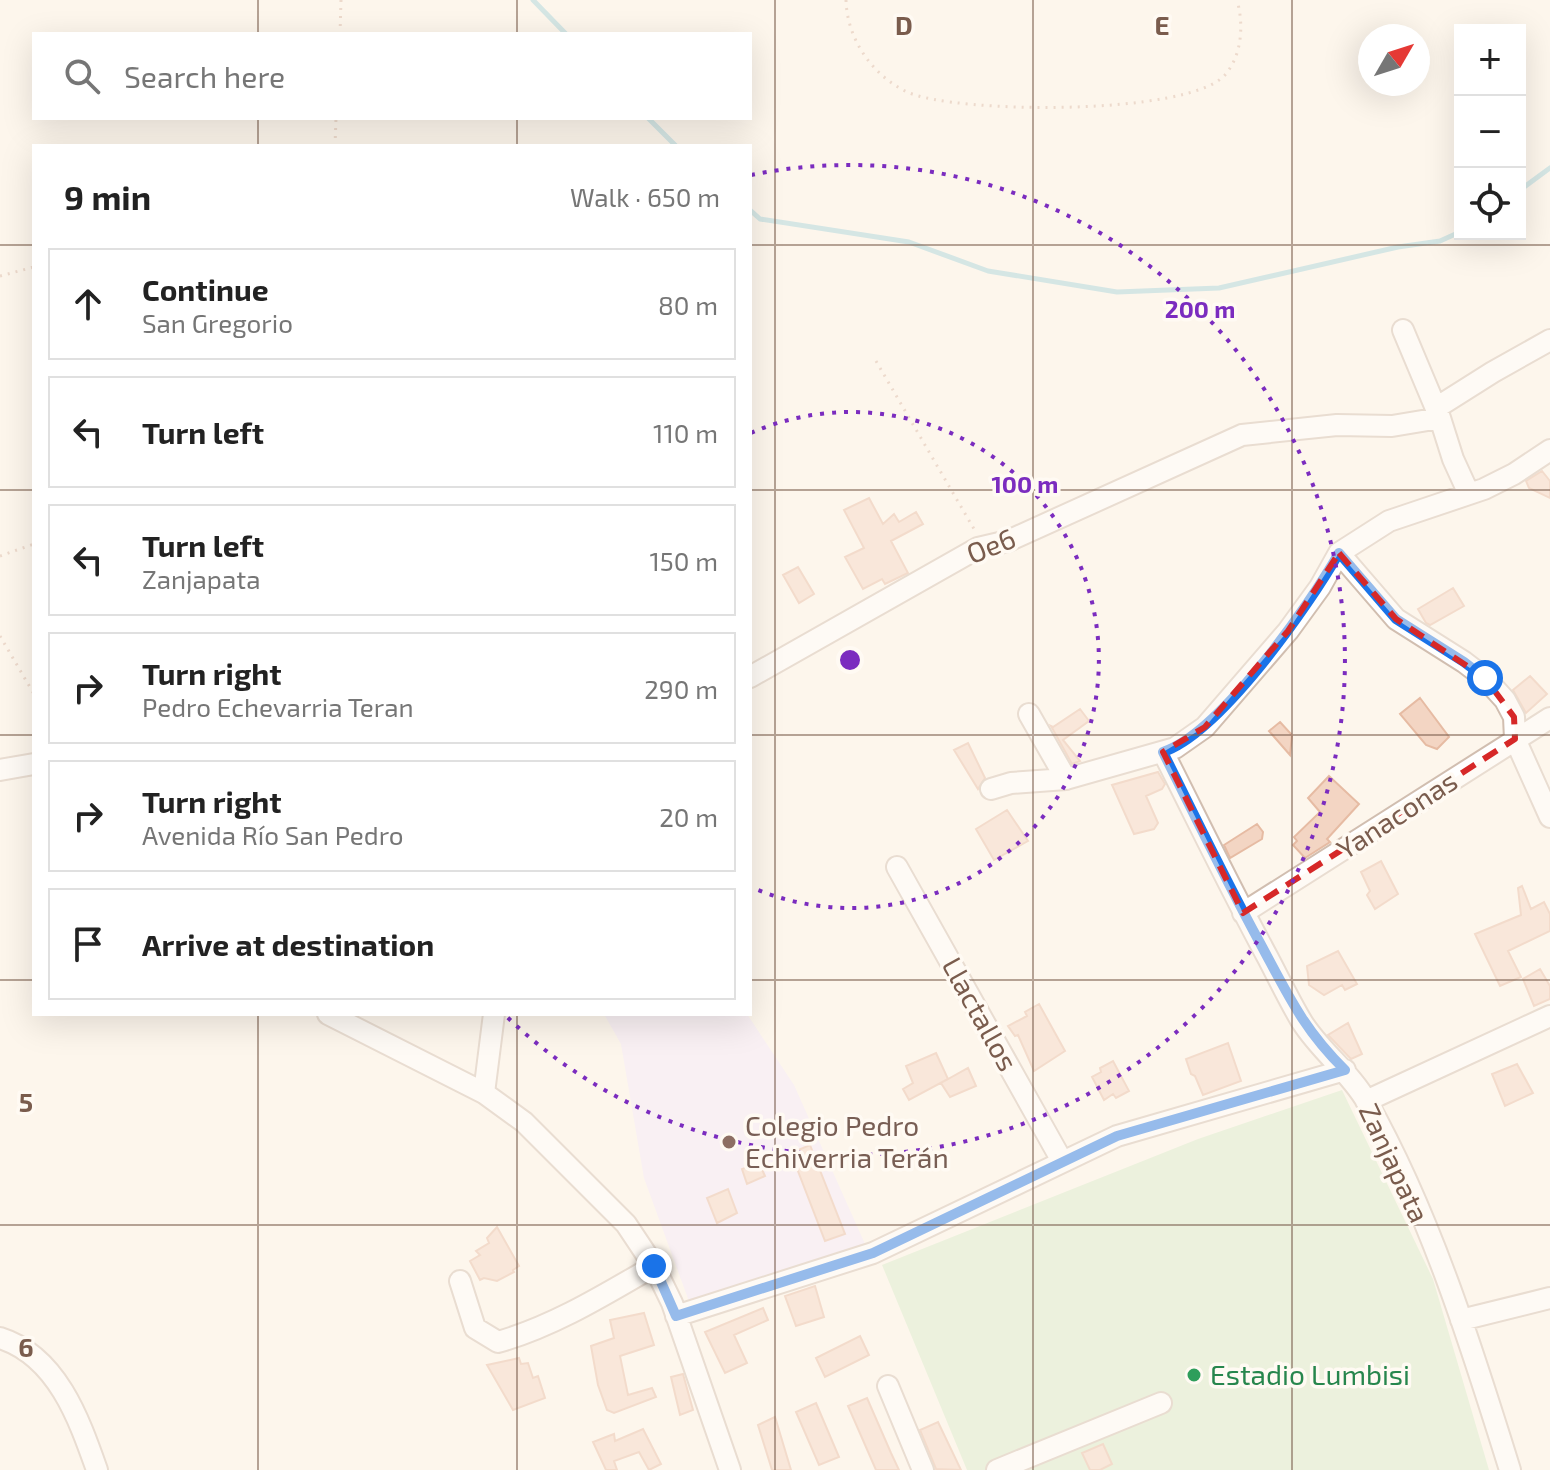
<!DOCTYPE html>
<meta charset="utf-8">
<style>
body{margin:0;font-family:"Exo 2",sans-serif;background:#f2f2f2;color:#222}
.controls{position:absolute;right:24px;top:24px;display:grid;overflow:hidden;border-radius:0px;box-shadow:0 8px 32px #0002}
.controls button{width:72px;height:72px;display:grid;place-items:center;padding:0;border:0;border-bottom:2px solid #e0e0e0;background:#fff;color:#222;font:40px sans-serif}
.compass{position:absolute;left:1358px;top:24px;width:72px;height:72px;border-radius:50%;background:#fff;box-shadow:0 8px 32px #0002;rotate:51deg}
.stop{position:absolute;width:24px;height:24px;margin:-18px;border:6px solid #1a73e8;border-radius:50%;background:#fff}
.stop.end{background:#1a73e8;border-color:#fff;box-shadow:0 2px 8px #0008}
.list{margin:0;padding:0;list-style:none}
h2{display:flex;justify-content:space-between;align-items:center;height:104px;margin:0;padding:0 32px;font-size:34px}
h2 small{font-size:26px;font-weight:400;color:#767676}
.list li{display:grid;grid-template-columns:52px 1fr auto;gap:24px;align-items:center;box-sizing:border-box;height:112px;margin:0 16px 16px;padding:0 16px;border:2px solid #e0e0e0;border-radius:0px}
.list b{display:block;font-size:30px;white-space:nowrap}
.list p{margin:0;font-size:26px;white-space:nowrap;color:#767676}
.list em{font-size:26px;font-style:normal;color:#767676}
.icon{flex:none;width:44px;height:44px;fill:none;stroke:currentColor;stroke-width:2;stroke-linecap:round;stroke-linejoin:round}
.map{position:relative;flex:none;width:1550px;height:1470px;overflow:hidden}
.search{position:absolute;background:#fff;box-shadow:0 8px 32px #0002;left:32px;top:32px;width:720px;height:88px;display:flex;align-items:center;gap:20px;box-sizing:border-box;padding:0 28px;border-radius:0px;color:#767676;font-size:30px}
.panel{position:absolute;background:#fff;box-shadow:0 8px 32px #0002;left:32px;top:144px;width:720px;height:872px;border-radius:0px}
.map>svg:first-child{display:block}
</style>
<div class="map">
<svg width="1550" height="1470" viewBox="0 0 1550 1470">
<rect width="100%" height="100%" fill="#fdf6ec"/>
<!-- education -->
<path fill="#f3e8fa" d="M 604,1014 L 747,1014 L 794,1085 L 865,1244 L 690,1304 L 644,1178 L 621,1044 Z"/>
<!-- green -->
<path fill="#d8ecc9" d="M 1342,1090 L 1433,1279 L 1489,1470 L 967,1470 L 882,1265 L 1198,1139 Z"/>
<g fill="none" stroke-linecap="round" stroke-linejoin="round">
<!-- stream -->
<path stroke="#a5d3da" stroke-width="5" d="M 533,0 L 566,34
M 648,118 L 676,146
M 1520,190 L 1550,168
M 750,210 L 760,219 L 909,242 L 988,271 L 1117,292 L 1219,288 L 1398,247 L 1440,241 L 1460,232"/>
</g>
<!-- building -->
<path fill="#f3d5c3" stroke="#e6bba3" stroke-width="2" d="M 1542,471 L 1550,481 L 1550,498 L 1529,488 L 1526,481 Z
M 869,498 L 883,524 L 894,514 L 899,522 L 916,512 L 923,524 L 891,541 L 908,573 L 885,584 L 882,579 L 863,589 L 845,557 L 864,548 L 844,510 Z
M 798,567 L 814,594 L 799,603 L 783,575 Z
M 1453,588 L 1464,606 L 1430,625 L 1426,623 L 1418,609 Z
M 1530,676 L 1547,694 L 1526,713 L 1513,690 Z
M 1420,698 L 1449,737 L 1437,749 L 1426,745 L 1400,714 Z
M 1080,709 L 1089,721 L 1063,740 L 1080,761 L 1072,764 L 1051,726 L 1053,727 Z
M 1280,722 L 1292,735 L 1290,755 L 1269,731 Z
M 968,743 L 985,778 L 978,789 L 954,750 Z
M 1158,772 L 1165,784 L 1162,789 L 1146,796 L 1158,823 L 1154,829 L 1134,834 L 1112,785 Z
M 1329,776 L 1359,804 L 1327,839 L 1330,842 L 1305,858 L 1293,845 L 1297,841 L 1294,837 L 1320,812 L 1308,798 Z
M 1007,810 L 1028,841 L 994,860 L 976,829 Z
M 1257,824 L 1263,832 L 1262,839 L 1230,858 L 1224,845 Z
M 1381,861 L 1398,894 L 1375,909 L 1367,895 L 1370,891 L 1361,872 Z
M 1522,886 L 1531,909 L 1544,902 L 1550,914 L 1550,931 L 1508,951 L 1521,977 L 1500,986 L 1475,934 L 1521,915 L 1518,888 Z
M 1338,951 L 1357,984 L 1345,990 L 1342,985 L 1324,995 L 1309,985 L 1307,966 Z
M 1540,969 L 1550,986 L 1550,999 L 1534,1006 L 1523,979 Z
M 1039,1004 L 1065,1051 L 1034,1071 L 1018,1035 L 1015,1036 L 1008,1026 L 1027,1016 L 1025,1012 Z
M 1348,1023 L 1362,1054 L 1351,1059 L 1328,1035 Z
M 1228,1043 L 1241,1081 L 1203,1095 L 1195,1076 L 1191,1074 L 1186,1059 Z
M 936,1053 L 948,1079 L 909,1100 L 903,1089 L 913,1083 L 906,1066 Z
M 1113,1061 L 1129,1091 L 1116,1098 L 1113,1094 L 1104,1100 L 1092,1077 L 1101,1072 L 1100,1068 Z
M 1517,1064 L 1533,1093 L 1505,1106 L 1492,1074 Z
M 968,1068 L 976,1086 L 950,1097 L 941,1083 Z
M 810,1145 L 845,1234 L 825,1241 L 791,1153 Z
M 759,1163 L 765,1176 L 747,1184 L 742,1169 Z
M 728,1189 L 737,1213 L 717,1223 L 707,1198 Z
M 497,1227 L 519,1266 L 513,1270 L 514,1272 L 497,1281 L 484,1278 L 480,1280 L 470,1261 L 480,1255 L 476,1251 L 489,1243 L 487,1238 Z
M 815,1286 L 824,1317 L 796,1326 L 785,1296 Z
M 763,1308 L 768,1320 L 734,1335 L 747,1363 L 725,1373 L 705,1332 Z
M 644,1313 L 654,1345 L 620,1356 L 628,1395 L 652,1388 L 656,1397 L 614,1413 L 607,1410 L 598,1385 L 591,1346 L 614,1338 L 610,1320 Z
M 860,1336 L 869,1355 L 825,1377 L 816,1358 Z
M 519,1358 L 521,1364 L 528,1363 L 533,1378 L 538,1376 L 545,1398 L 513,1410 L 487,1365 Z
M 683,1374 L 693,1410 L 680,1415 L 671,1377 Z
M 867,1398 L 891,1453 L 899,1470 L 876,1470 L 848,1406 Z
M 816,1403 L 839,1457 L 819,1465 L 796,1412 Z
M 775,1417 L 776,1420 L 791,1470 L 772,1470 L 758,1425 Z
M 938,1422 L 961,1470 L 936,1469 L 920,1430 Z
M 643,1429 L 661,1464 L 649,1470 L 639,1452 L 614,1461 L 617,1470 L 606,1470 L 593,1442 L 614,1434 L 615,1441 Z
M 1103,1444 L 1112,1464 L 1100,1470 L 1090,1470 L 1082,1453 Z"/>
<g fill="none" stroke-linecap="round" stroke-linejoin="round">
<!-- minor casing -->
<g stroke="#d1beb0" stroke-width="24">
<path id="minor" d="M 1403,330 L 1440,418
M 1436,408 L 1493,372 L 1550,340
M 1339,553 L 1396,619 L 1464,662 L 1485,678 L 1505,700 L 1514,717 L 1515,739 L 1550,817
M 750,677 L 978,548 L 1008,541 L 1242,435 L 1337,425 L 1392,426 L 1440,418 L 1453,459 L 1469,494
M 1029,714 L 1066,779
M 1163,752 C 1198,821 1231,890 1268,958 C 1279,979 1290,1002 1302,1022 C 1321,1052 1350,1072 1367,1102 C 1430,1214 1472,1348 1510,1470
M 0,770 L 34,764
M 991,789 L 1011,783 L 1066,779 L 1175,748 L 1205,727 L 1288,631 L 1320,587 L 1339,553 L 1389,521 L 1484,489 L 1514,474 L 1550,450
M 897,867 L 1062,1161
M 1243,913 L 1550,718
M 328,1014 L 484,1093 L 524,1122 L 626,1224 L 654,1266 L 672,1303 L 730,1470
M 484,1093 L 494,1014
M 1366,1101 L 1550,1016
M 460,1281 L 475,1328 L 498,1342 C 554,1326 604,1295 654,1266
M 676,1316 L 873,1253 L 1117,1136 L 1345,1070
M 1461,1320 L 1550,1298
M 0,1338 C 57,1356 79,1419 97,1470
M 888,1386 L 923,1470
M 997,1470 L 1161,1403"/>
</g>
<!-- path -->
<path stroke="#d9b8a5" stroke-width="3" stroke-dasharray="2 6" stroke-linecap="butt" d="M 846,0 C 847,39 872,75 907,92 C 956,114 1188,116 1225,75 C 1242,55 1244,25 1237,0
M 340,34 L 341,0
M 335,146 L 336,118
M 0,276 L 34,267
M 876,361 L 974,529
M 0,556 L 34,544
M 0,636 L 34,694"/>
<!-- minor -->
<use href="#minor" stroke="#fff" stroke-width="20"/>
</g>
<g fill="none" stroke-linecap="round" stroke-linejoin="round">
<!-- route -->
<path stroke="#1a73e8" stroke-width="10" d="M 654,1266 L 676,1316 L 873,1253 L 1117,1136 L 1345,1070 C 1303,1029 1287,993 1260,943 C 1226,881 1195,816 1163,752 C 1220,733 1309,606 1339,553 L 1396,619 L 1464,662 L 1485,678"/>
</g>
<!-- marked area -->
<path d="M0 0H1550V1470H0ZM 1339,553 L 1396,619 L 1485,678 L 1514,717 L 1515,739 L 1243,913 L 1163,752 L 1205,727 L 1242,684 L 1288,631 Z" fill="#fdf6ec" fill-opacity=".55" fill-rule="evenodd"/>
<path fill="none" stroke="#d62828" stroke-width="6" stroke-dasharray="16 10" stroke-linejoin="round" d="M 1339,553 L 1396,619 L 1485,678 L 1514,717 L 1515,739 L 1243,913 L 1163,752 L 1205,727 L 1242,684 L 1288,631 Z"/>
<!-- grid -->
<path fill="none" stroke="#7a5c4d" stroke-width="2" stroke-opacity="0.55" d="M 258,0 L 258,34M 517,0 L 517,34M 775,0 L 775,1470M 1033,0 L 1033,1470M 1292,0 L 1292,1470M 258,118 L 258,146M 517,118 L 517,146M 0,245 L 34,245M 750,245 L 1550,245M 0,490 L 34,490M 750,490 L 1550,490M 0,735 L 34,735M 750,735 L 1550,735M 0,980 L 34,980M 750,980 L 1550,980M 258,1014 L 258,1470M 517,1014 L 517,1470M 0,1225 L 1550,1225"/>
<!-- distance rings -->
<g fill="none" stroke="#7b2cbf" stroke-width="4" stroke-dasharray="4 8">
<path d="M751 433A248 248 0 1 1 751 887"/>
<path d="M751 175A495 495 0 1 1 506 1016"/>
</g>
<!-- markers -->
<circle fill="#8d6e63" stroke="#fffaf3" stroke-width="3" cx="729" cy="1142" r="8"/>
<circle fill="#2e9e5b" stroke="#fffaf3" stroke-width="3" cx="1194" cy="1375" r="8"/>
<g text-anchor="middle" stroke-width="7" stroke-linejoin="round" paint-order="stroke">
<!-- street labels -->
<g font-size="28" fill="#7a5c4d" stroke="#fffaf3">
<text transform="translate(991 546) rotate(-22)" y="10">Oe6</text>
<text transform="translate(1397 815) rotate(-33)" y="10">Yanaconas</text>
<text transform="translate(980 1014) rotate(61)" y="10">Llactallos</text>
<text transform="translate(1394 1163) rotate(65)" y="10">Zanjapata</text>
</g>
<!-- education labels -->
<g font-size="28" fill="#785e54" stroke="#fffaf3" text-anchor="start">
<text x="745" y="1136">Colegio Pedro<tspan x="745" dy="32">Echiverria Terán</tspan></text>
</g>
<!-- leisure labels -->
<g font-size="28" fill="#27864d" stroke="#fffaf3" text-anchor="start">
<text x="1210" y="1385">Estadio Lumbisi</text>
</g>
</g>
<g font-size="26" text-anchor="middle" font-weight="bold" fill="#7a5c4d" stroke="#fffaf3" stroke-width="7" stroke-linejoin="round" paint-order="stroke">
<text x="904" y="35">D</text>
<text x="1162" y="35">E</text>
<text x="26" y="1112">5</text>
<text x="26" y="1357">6</text>
</g>
<circle cx="850" cy="660" r="12" fill="#7b2cbf" stroke="#fffaf3" stroke-width="4"/>
<g font-size="24" text-anchor="middle" font-weight="bold" fill="#7b2cbf" stroke="#fffaf3" stroke-width="7" stroke-linejoin="round" paint-order="stroke">
<text x="1200" y="318">200 m</text>
<text x="1025" y="493">100 m</text>
</g>
</svg>
<div class="controls">
<button>+</button>
<button>−</button>
<button><svg class="icon" aria-label="locate" viewBox="0 0 24 24"><circle cx="12" cy="12" r="6"/><path d="M12 2v4M12 18v4M2 12h4M18 12h4"/></svg></button>
</div>
<svg class="compass" viewBox="-18 -18 36 36"><path d="M0-13l5 13h-10z" fill="#e53935"/><path d="M0 13l5-13h-10z" fill="#767676"/></svg>
<div class="stop" style="left:1485px;top:678px"></div>
<div class="stop end" style="left:654px;top:1266px"></div>
<div class="search"><svg class="icon" aria-label="search" viewBox="0 0 24 24"><circle cx="10" cy="10" r="6"/><path d="M15 15l6 6"/></svg>Search here</div>
<section class="panel">
<h2>9 min<small>Walk · 650 m</small></h2>
<ul class="list">
<li><svg class="icon" aria-label="ahead" viewBox="0 0 24 24"><path d="M12 20V5M6 11l6-6 6 6"/></svg><div><b>Continue</b><p>San Gregorio</p></div><em>80 m</em></li>
<li><svg class="icon" aria-label="left" viewBox="0 0 24 24"><path d="M17 20v-9H6M10 6l-5 5 5 5"/></svg><div><b>Turn left</b></div><em>110 m</em></li>
<li><svg class="icon" aria-label="left" viewBox="0 0 24 24"><path d="M17 20v-9H6M10 6l-5 5 5 5"/></svg><div><b>Turn left</b><p>Zanjapata</p></div><em>150 m</em></li>
<li><svg class="icon" aria-label="right" viewBox="0 0 24 24"><path d="M7 20v-9h11M14 6l5 5-5 5"/></svg><div><b>Turn right</b><p>Pedro Echevarria Teran</p></div><em>290 m</em></li>
<li><svg class="icon" aria-label="right" viewBox="0 0 24 24"><path d="M7 20v-9h11M14 6l5 5-5 5"/></svg><div><b>Turn right</b><p>Avenida Río San Pedro</p></div><em>20 m</em></li>
<li><svg class="icon" aria-label="arrive" viewBox="0 0 24 24"><path d="M6 21V4h12l-3 4 3 4H6"/></svg><div><b>Arrive at destination</b></div></li>
</ul>
</section>
</div>
